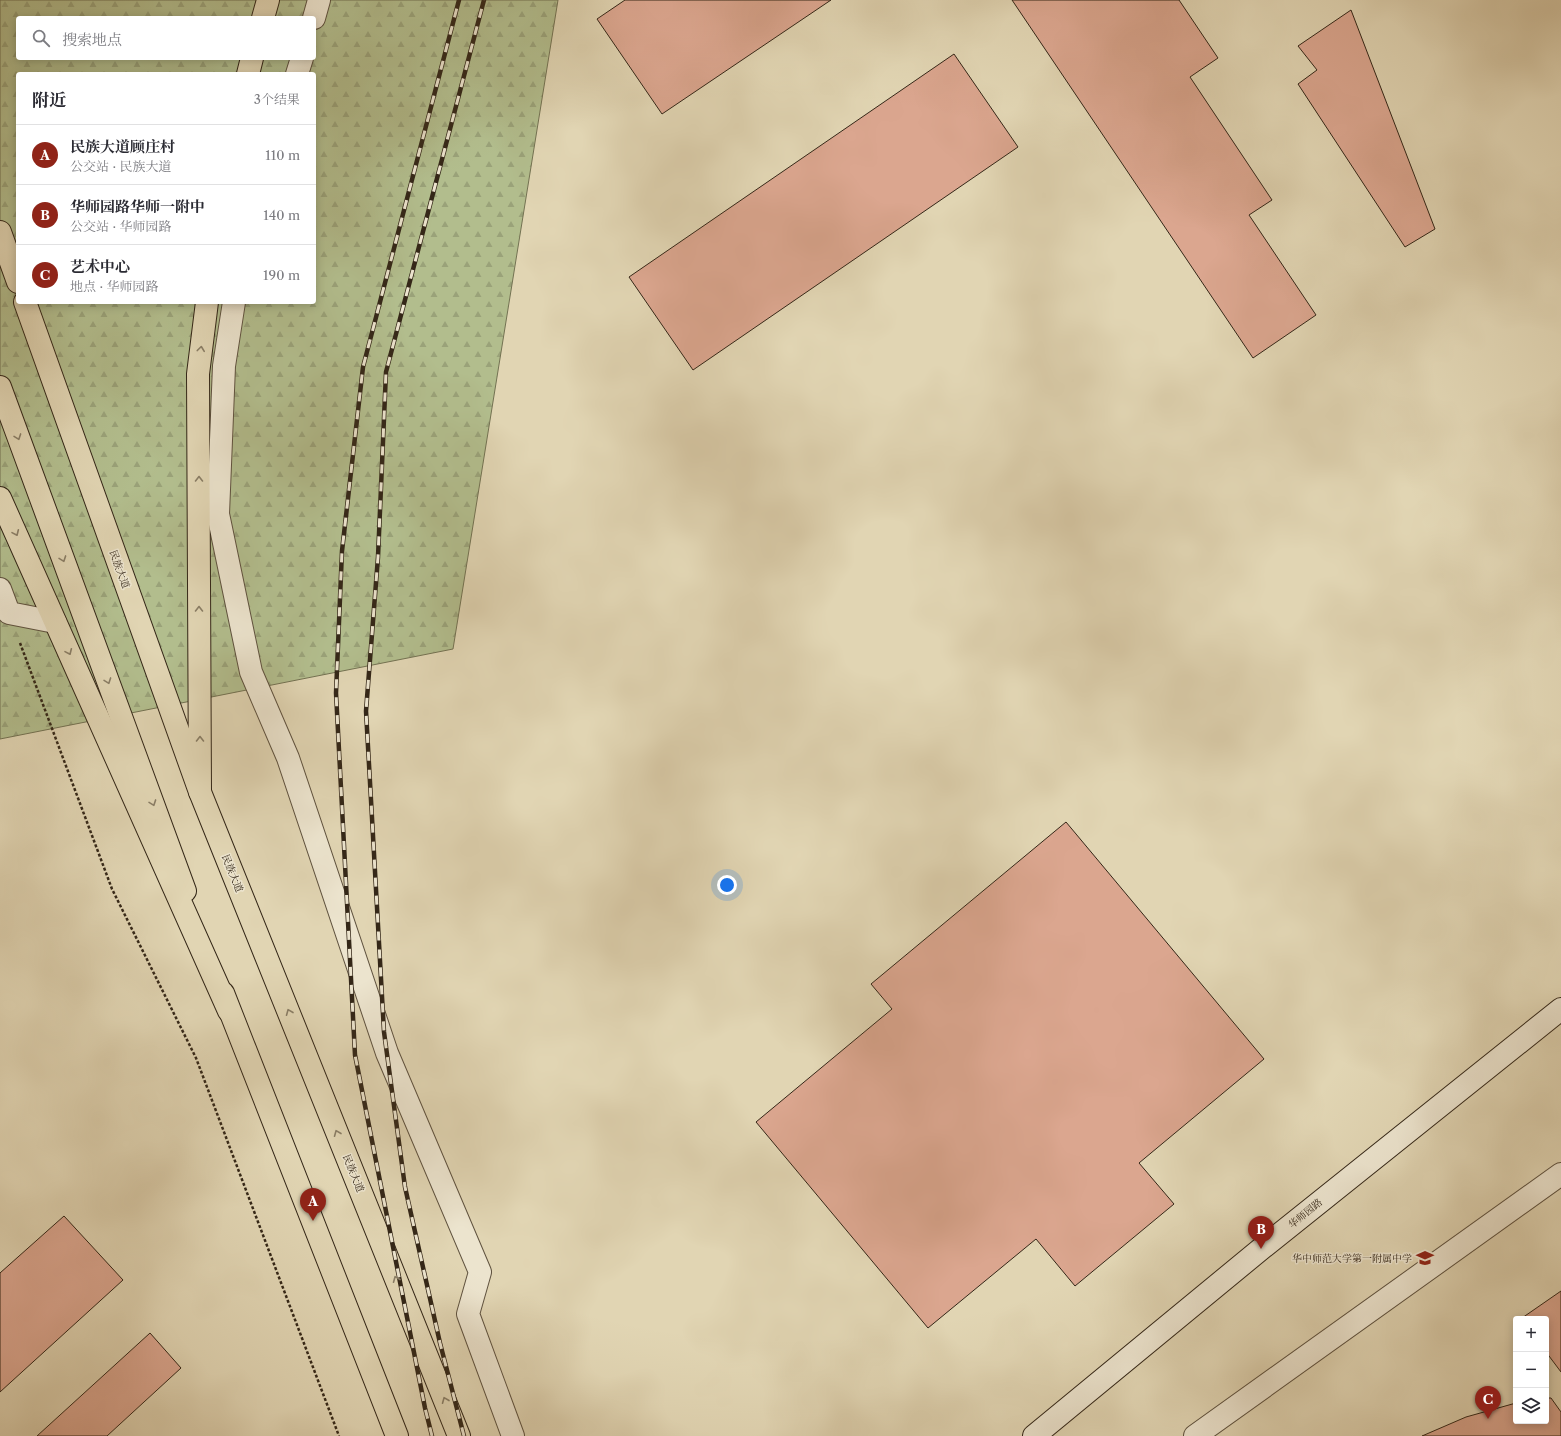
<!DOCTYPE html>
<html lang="zh">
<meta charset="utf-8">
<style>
body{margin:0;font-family:"Libre Caslon Text","Noto Serif SC",serif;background:#f7f7f7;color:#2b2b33}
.controls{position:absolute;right:12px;bottom:12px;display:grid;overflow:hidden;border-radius:4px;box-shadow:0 2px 10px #0003}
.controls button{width:36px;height:36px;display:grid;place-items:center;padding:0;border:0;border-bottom:1px solid #e1e1e2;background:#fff;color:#2b2b33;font:20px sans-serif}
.you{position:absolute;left:727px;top:885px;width:14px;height:14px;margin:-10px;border:3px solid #fff;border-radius:50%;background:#1a73e8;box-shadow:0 0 0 6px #1a73e833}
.badge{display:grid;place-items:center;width:26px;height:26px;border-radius:50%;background:#8f2418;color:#fff;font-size:13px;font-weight:700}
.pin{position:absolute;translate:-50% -33px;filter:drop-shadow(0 1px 2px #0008)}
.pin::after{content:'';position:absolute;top:21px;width:14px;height:12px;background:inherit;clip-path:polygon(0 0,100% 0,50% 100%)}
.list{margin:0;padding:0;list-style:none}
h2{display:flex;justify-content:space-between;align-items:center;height:52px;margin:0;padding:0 16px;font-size:17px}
h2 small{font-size:13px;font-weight:400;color:#7c7c81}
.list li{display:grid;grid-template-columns:26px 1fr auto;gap:12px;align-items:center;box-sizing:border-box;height:60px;padding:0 16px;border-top:1px solid #e1e1e2}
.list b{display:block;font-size:15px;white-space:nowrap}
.list p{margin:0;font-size:13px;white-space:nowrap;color:#7c7c81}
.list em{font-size:13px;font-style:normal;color:#7c7c81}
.icon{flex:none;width:22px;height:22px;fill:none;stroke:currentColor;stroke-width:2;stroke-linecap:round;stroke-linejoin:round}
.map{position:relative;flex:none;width:1561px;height:1436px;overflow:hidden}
.search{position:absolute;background:#fff;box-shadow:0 2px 10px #0003;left:16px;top:16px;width:300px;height:44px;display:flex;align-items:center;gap:10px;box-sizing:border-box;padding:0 14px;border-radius:4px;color:#7c7c81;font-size:15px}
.panel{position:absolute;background:#fff;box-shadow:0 2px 10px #0003;left:16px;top:72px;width:300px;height:232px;border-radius:4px}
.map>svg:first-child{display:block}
</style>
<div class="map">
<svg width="1561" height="1436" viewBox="0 0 1561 1436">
<defs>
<pattern id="forest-firs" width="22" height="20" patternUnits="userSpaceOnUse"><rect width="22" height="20" fill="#b2bd8d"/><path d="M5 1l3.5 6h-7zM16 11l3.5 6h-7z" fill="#9aa279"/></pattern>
</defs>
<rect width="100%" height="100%" fill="#e1d5b3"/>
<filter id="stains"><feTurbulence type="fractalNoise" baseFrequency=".005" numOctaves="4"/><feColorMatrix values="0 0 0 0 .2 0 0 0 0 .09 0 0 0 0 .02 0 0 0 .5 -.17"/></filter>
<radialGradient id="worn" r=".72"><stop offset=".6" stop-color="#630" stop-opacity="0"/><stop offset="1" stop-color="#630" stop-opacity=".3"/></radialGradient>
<!-- forest -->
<path fill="url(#forest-firs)" stroke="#737252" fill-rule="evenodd" d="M 0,0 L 558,0 L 453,649 L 0,739 ZM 18,18 L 314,18 L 314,58 L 18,58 ZM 18,74 L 314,74 L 314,302 L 18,302 Z"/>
<!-- building -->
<path fill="#dba68f" stroke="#342718" d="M 625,0 L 831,0 L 662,114 L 597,19 Z
M 1012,0 L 1179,0 L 1218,58 L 1190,77 L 1272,200 L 1249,215 L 1316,315 L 1253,358 Z
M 1351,10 L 1435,229 L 1405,247 L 1298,84 L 1317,70 L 1298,46 Z
M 954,54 L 1018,147 L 693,370 L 629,277 Z
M 1066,822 L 1264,1059 L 1139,1163 L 1174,1204 L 1075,1286 L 1036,1239 L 928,1328 L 756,1122 L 892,1009 L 871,984 Z
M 64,1216 L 123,1280 L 0,1392 L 0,1273 Z
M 1561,1291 L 1561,1372 L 1546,1352 L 1546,1319 L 1522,1318 Z
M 150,1333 L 181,1368 L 107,1436 L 37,1436 Z
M 1546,1398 L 1551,1398 L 1561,1412 L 1561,1436 L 1422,1436 L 1466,1417 L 1516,1403 L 1516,1421 L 1546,1421 Z"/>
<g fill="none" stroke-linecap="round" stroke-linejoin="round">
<!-- minor casing -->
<g stroke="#5f523f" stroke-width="24">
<path id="minor" d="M 314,18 L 319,0
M 297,74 L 302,58
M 234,302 L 224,366 L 218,514 L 251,672 L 288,758 L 387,1053 L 480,1272 L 468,1314 L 513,1436
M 0,589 L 9,613 L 55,622
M 1195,1436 L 1561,1174"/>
</g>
<!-- secondary casing -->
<g stroke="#342718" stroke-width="24">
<path id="secondary" d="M 1034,1436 L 1261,1249 L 1561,1009"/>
</g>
<!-- primary casing -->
<g stroke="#342718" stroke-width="24">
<path id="primary" d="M 0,232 L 18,282
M 25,302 L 200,792 L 459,1436
M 0,387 L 185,891
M 223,993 L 397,1436"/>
</g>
<!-- trunk casing -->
<g stroke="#342718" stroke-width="24">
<path id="trunk" d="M 263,18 L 268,0
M 248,74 L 252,58
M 0,498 L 229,1011
M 200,792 L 198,374 L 207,302"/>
</g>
<!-- path -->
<path stroke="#342718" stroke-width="2.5" stroke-dasharray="3 2" stroke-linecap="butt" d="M 20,643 L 112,889 L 196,1058 L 339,1436"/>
<!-- minor -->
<use href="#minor" stroke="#ece4ce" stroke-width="22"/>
<!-- secondary -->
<use href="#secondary" stroke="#ece4ce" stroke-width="22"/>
<!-- primary -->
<use href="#primary" stroke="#e1d5b3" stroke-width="22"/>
<!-- trunk -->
<use href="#trunk" stroke="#e1d5b3" stroke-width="22"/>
<!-- rail casing -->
<g stroke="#342718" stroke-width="4.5">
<path id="rail" d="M 432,1436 L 425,1408 L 355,1055 L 336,693 L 342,551 L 363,367 L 459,0
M 464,1436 L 440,1343 L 405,1187 L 384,1032 L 366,711 L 378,557 L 386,372 L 484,0"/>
</g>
<!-- rail -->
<use href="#rail" stroke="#ece4ce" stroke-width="3" stroke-dasharray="9" stroke-linecap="butt"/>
</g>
<!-- one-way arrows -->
<defs><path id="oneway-chevron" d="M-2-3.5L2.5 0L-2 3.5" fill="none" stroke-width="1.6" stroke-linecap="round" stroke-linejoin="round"/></defs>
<g stroke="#8a7e66">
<use href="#oneway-chevron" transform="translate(201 349) rotate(-83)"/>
<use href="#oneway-chevron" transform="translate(18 437) rotate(70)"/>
<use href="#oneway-chevron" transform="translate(199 479) rotate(-90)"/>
<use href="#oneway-chevron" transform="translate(16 533) rotate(66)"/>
<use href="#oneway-chevron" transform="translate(63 559) rotate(70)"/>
<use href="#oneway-chevron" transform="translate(199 609) rotate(-90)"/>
<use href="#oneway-chevron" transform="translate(69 652) rotate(66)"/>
<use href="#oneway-chevron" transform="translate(108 681) rotate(70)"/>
<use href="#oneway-chevron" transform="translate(200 739) rotate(-90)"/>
<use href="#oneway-chevron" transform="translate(153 803) rotate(70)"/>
<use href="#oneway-chevron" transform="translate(289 1012) rotate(-112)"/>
<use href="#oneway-chevron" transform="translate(337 1133) rotate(-112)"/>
<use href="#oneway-chevron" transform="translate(396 1279) rotate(-112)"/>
<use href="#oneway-chevron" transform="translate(445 1400) rotate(-112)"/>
</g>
<!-- icons -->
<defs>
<g id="school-bare" transform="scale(1.38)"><path d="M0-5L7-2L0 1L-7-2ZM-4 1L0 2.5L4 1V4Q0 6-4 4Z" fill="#8f2418" stroke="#ece4ce" stroke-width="2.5" paint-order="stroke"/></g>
</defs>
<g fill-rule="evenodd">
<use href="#school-bare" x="1425" y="1258"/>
</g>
<g text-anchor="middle" stroke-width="3" stroke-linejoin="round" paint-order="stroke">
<!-- street labels -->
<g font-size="10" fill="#342718" stroke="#ece4ce">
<text transform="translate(120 569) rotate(70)" y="4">民族大道</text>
<text transform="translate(233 873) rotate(68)" y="4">民族大道</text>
<text transform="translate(354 1173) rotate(68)" y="4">民族大道</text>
<text transform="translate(1305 1213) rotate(-39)" y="4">华师园路</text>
</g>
<!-- poi labels -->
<g font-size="10" fill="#342718" stroke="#ece4ce" text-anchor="end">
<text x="1412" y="1262">华中师范大学第一附属中学</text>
</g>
</g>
<rect width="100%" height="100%" filter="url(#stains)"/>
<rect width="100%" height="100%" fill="url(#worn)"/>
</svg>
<div class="controls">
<button>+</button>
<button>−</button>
<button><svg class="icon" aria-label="layers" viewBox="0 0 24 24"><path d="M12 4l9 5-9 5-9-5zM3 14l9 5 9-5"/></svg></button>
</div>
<div class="you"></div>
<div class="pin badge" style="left:313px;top:1221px">A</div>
<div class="pin badge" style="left:1261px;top:1249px">B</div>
<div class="pin badge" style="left:1488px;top:1419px">C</div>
<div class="search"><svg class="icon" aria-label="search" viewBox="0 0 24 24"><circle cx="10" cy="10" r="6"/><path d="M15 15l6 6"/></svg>搜索地点</div>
<section class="panel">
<h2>附近<small>3个结果</small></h2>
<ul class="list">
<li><span class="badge">A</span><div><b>民族大道顾庄村</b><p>公交站 · 民族大道</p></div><em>110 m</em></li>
<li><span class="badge">B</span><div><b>华师园路华师一附中</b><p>公交站 · 华师园路</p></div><em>140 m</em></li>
<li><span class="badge">C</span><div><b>艺术中心</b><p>地点 · 华师园路</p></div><em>190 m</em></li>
</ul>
</section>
</div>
